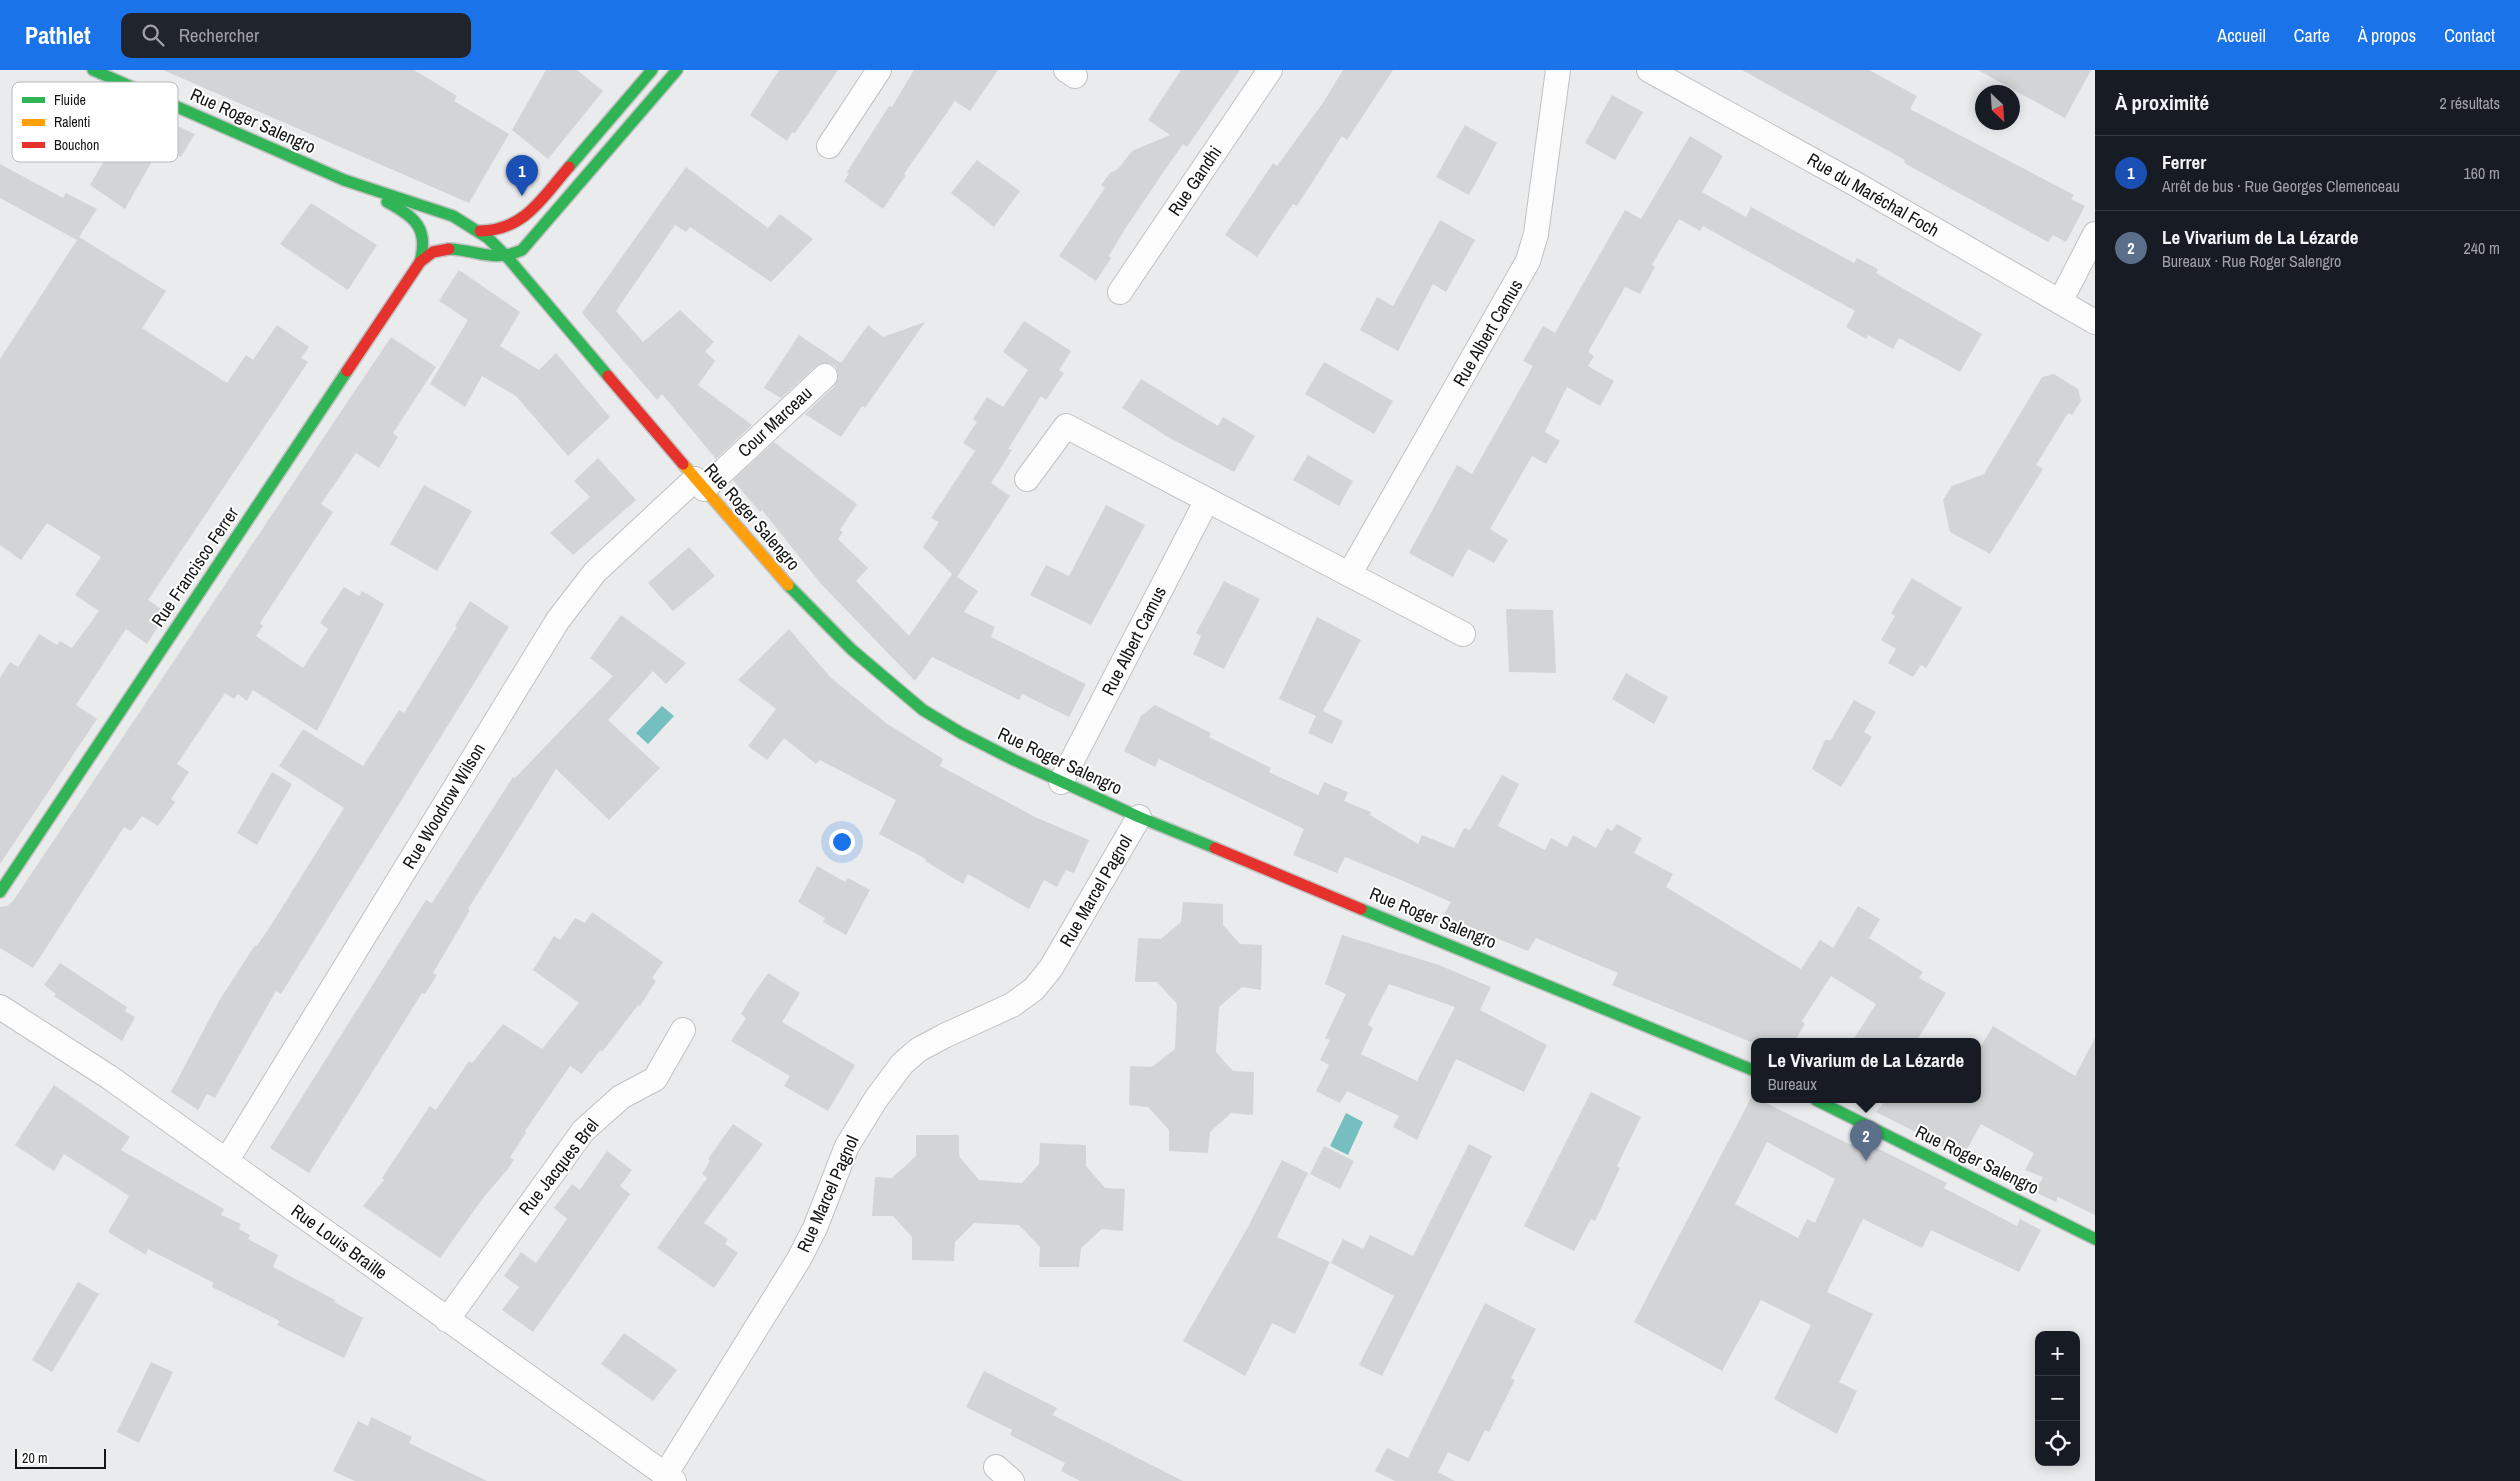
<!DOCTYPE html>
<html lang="fr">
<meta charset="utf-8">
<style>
body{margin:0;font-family:"Archivo Narrow",sans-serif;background:#20242c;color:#f1f3f6}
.controls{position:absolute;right:15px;bottom:15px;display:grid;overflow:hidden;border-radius:10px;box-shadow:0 2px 12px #0003}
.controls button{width:45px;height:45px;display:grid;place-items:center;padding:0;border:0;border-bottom:1px solid #363941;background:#171b24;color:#f1f3f6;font:25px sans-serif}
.compass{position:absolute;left:1975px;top:15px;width:45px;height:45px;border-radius:50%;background:#171b24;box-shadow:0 2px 12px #0003;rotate:155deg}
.scale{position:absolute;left:15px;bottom:12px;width:91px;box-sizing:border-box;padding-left:5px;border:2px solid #141515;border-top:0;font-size:14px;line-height:18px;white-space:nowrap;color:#141515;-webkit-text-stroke:4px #fff;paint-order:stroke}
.you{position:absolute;left:841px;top:771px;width:18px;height:18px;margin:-12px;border:4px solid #fff;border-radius:50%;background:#1a73e8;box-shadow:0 0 0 8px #1a73e833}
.badge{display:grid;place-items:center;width:32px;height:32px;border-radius:50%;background:#1a73e8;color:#fff;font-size:16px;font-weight:700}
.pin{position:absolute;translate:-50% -41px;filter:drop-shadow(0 1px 2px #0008)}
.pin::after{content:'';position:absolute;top:26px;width:18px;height:15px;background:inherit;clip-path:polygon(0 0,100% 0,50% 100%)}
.popup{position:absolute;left:1751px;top:968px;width:230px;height:65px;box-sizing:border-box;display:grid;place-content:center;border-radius:10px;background:#171b24;filter:drop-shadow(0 1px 4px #0005);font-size:16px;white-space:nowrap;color:#9ea1a6}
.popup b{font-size:19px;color:#f1f3f6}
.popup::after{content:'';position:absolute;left:50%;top:100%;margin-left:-10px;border:10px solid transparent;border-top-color:#171b24}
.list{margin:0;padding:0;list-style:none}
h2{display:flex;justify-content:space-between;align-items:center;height:65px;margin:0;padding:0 20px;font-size:21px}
h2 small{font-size:16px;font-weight:400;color:#9ea1a6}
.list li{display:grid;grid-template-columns:32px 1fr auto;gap:15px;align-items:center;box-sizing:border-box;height:75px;padding:0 20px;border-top:1px solid #363941}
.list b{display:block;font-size:19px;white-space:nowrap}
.list p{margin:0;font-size:16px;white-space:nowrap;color:#9ea1a6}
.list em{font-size:16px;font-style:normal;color:#9ea1a6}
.icon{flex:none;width:28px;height:28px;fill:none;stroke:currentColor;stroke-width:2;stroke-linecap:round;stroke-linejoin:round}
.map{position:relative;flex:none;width:2095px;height:1411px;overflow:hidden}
header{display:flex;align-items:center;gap:30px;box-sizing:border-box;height:70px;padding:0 25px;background:#1a73e8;color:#fff}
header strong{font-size:24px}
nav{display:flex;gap:28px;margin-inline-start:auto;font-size:18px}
.search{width:350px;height:45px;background:#20242c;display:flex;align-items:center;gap:12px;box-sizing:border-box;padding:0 18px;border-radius:10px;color:#9ea1a6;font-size:19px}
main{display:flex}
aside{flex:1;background:#171b24}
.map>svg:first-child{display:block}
</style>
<header>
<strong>Pathlet</strong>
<div class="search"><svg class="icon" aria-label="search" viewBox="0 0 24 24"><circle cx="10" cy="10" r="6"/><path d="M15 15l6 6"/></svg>Rechercher</div>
<nav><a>Accueil</a><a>Carte</a><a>À propos</a><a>Contact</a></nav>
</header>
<main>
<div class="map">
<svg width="2095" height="1411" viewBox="0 0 2095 1411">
<rect width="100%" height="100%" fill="#eaebed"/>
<!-- water -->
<path fill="#75bfc0" d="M 662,636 L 674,646 L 648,674 L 636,663 Z
M 1346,1043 L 1363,1052 L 1348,1085 L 1330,1076 Z"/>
<!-- building -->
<path fill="#d3d4d5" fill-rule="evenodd" d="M 163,0 L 414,0 L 457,26 L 454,31 L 509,64 L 469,133 Z
M 546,0 L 577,0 L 603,21 L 548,89 L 512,60 Z
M 779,0 L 838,0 L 795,63 L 792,62 L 787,71 L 750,45 Z
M 914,0 L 998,0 L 970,41 L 955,31 L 904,104 L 906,105 L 883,139 L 844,111 L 849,104 L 847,102 L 889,36 L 892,37 Z
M 1181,0 L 1240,0 L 1187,77 L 1183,74 L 1158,110 L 1125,159 L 1109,186 L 1111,188 L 1096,211 L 1059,186 L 1105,118 L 1101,115 L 1110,103 L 1118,99 L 1132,81 L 1170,65 L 1148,50 Z
M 1343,0 L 1393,0 L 1347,70 L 1342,66 L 1297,136 L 1293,134 L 1257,187 L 1225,165 L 1273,93 L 1277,96 L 1323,33 Z
M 1742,0 L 1869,0 L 1917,26 L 1910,39 L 2074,125 L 2071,129 L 2085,136 L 2066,172 L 2053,165 L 2048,172 L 1904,93 L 1905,90 Z
M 1978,0 L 2091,0 L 2065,48 Z
M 1612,25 L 1643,42 L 1615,90 L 1585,73 Z
M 136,38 L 195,64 L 181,87 L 160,77 L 125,139 L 90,115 L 122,60 L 126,61 Z
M 1465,55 L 1497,73 L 1469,125 L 1436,107 Z
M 1690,66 L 1723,86 L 1702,122 L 1746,147 L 1751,137 L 1854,193 L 1857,188 L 1878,199 L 1876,203 L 1982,264 L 1960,302 L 1899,268 L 1893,279 L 1868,265 L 1866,269 L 1846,257 L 1855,241 L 1703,156 L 1700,161 L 1679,149 L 1652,195 L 1655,197 L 1640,224 L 1625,217 L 1588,282 L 1594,286 L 1588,296 L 1614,311 L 1600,336 L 1567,317 L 1545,362 L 1560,371 L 1546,394 L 1532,386 L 1490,459 L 1508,470 L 1494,493 L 1468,479 L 1453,507 L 1409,483 L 1457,395 L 1472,404 L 1533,296 L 1523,291 L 1543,256 L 1555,263 L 1625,140 L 1641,149 Z
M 977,90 L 1020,121 L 994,157 L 951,123 Z
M 0,94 L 63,128 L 66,123 L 97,139 L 79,167 L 166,221 L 142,258 L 227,313 L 246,285 L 253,290 L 277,255 L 309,277 L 301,288 L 308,292 L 148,530 L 167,543 L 147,574 L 126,559 L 76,635 L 97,649 L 0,794 L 0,608 L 10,592 L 18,597 L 39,564 L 57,575 L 60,571 L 72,578 L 99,541 L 75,525 L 101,487 L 47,453 L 21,490 L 0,475 L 0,289 L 77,170 L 0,128 Z
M 686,97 L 768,158 L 780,144 L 813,169 L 771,212 L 690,157 L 686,162 L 675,155 L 616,241 L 643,272 L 680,240 L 714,272 L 705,281 L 715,291 L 698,315 L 752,355 L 716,389 L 662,324 L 657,330 L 582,243 Z
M 311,133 L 377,175 L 348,220 L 280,174 Z
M 1440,150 L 1475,170 L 1446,222 L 1433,214 L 1398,281 L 1360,260 L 1377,227 L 1393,236 Z
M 459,200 L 520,242 L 500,276 L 539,300 L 556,283 L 610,347 L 568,386 L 516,326 L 482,306 L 465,337 L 430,314 L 468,250 L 439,231 Z
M 1024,251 L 1071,281 L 1059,300 L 1064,303 L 1046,330 L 1041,326 L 1008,379 L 1012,380 L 991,413 L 1010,426 L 957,507 L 978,521 L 964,542 L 995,557 L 991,567 L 1086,614 L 1069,647 L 1022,624 L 1019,630 L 932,587 L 915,611 L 821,514 L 762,440 L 760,442 L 733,410 L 774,372 L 857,434 L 840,460 L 843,462 L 838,469 L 868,498 L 856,511 L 909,566 L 952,504 L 923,477 L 939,452 L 931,448 L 975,381 L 963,373 L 977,352 L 973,349 L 987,327 L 1003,337 L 1028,300 L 1003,282 Z
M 925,252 L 865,338 L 862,336 L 841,367 L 805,344 L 835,316 L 838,303 L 835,296 L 829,293 L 816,296 L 781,328 L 764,318 L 799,265 L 841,293 L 868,255 L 883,267 Z
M 391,267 L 436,297 L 393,363 L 398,367 L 379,398 L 356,383 L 321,434 L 333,442 L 260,553 L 263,556 L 256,566 L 303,598 L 328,559 L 320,553 L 344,517 L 359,526 L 362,521 L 384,534 L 317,661 L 253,620 L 247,631 L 238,624 L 234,629 L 225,623 L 177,694 L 189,702 L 171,729 L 175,732 L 158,756 L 142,746 L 131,761 L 124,757 L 33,898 L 0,878 L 0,837 L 7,836 L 13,831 Z
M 1324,292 L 1393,331 L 1374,364 L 1305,324 Z
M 2054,304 L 2078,319 L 2081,331 L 2072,345 L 2068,343 L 2036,395 L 2043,399 L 1990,484 L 1950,462 L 1943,430 L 1952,416 L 1984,404 L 2042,307 Z
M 1141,309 L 1218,356 L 1223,347 L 1255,366 L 1234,402 L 1168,367 L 1122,338 Z
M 1308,385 L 1353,411 L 1339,436 L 1293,410 Z
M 598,388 L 636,430 L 573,485 L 550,463 L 590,427 L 574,411 Z
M 424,415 L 472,441 L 437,501 L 390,474 Z
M 1106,435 L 1145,455 L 1091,555 L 1030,525 L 1046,495 L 1069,506 Z
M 689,477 L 715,506 L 673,541 L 648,513 Z
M 1912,508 L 1962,538 L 1926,598 L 1921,595 L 1913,607 L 1888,593 L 1896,579 L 1881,570 L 1895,546 L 1891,543 Z
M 1224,511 L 1260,529 L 1224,599 L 1193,584 L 1201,566 L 1196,563 Z
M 470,531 L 509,557 L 281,924 L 276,921 L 215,1028 L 207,1024 L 198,1040 L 171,1022 L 219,931 L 255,875 L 257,876 L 273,852 L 344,738 L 279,696 L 303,659 L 363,696 L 399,640 L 404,643 L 457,557 L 455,556 Z
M 1506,539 L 1553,540 L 1556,603 L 1509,602 Z
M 621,545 L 686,593 L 666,614 L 653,601 L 608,650 L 660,698 L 609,750 L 556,699 L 468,839 L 470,840 L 433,903 L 437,905 L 425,924 L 422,923 L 309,1103 L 270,1078 L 426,830 L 432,833 L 513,707 L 515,708 L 613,606 L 590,588 Z
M 1317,547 L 1361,570 L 1323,641 L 1343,651 L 1332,674 L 1308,663 L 1316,646 L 1279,629 Z
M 789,559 L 830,607 L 886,653 L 943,689 L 940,696 L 1035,747 L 1089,770 L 1074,803 L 1066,800 L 1057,817 L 1044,810 L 1029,839 L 968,804 L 963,814 L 925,791 L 926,789 L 879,764 L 896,730 L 820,690 L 816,694 L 784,668 L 767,690 L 748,676 L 776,639 L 738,610 Z
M 1626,603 L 1668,627 L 1654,654 L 1612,629 Z
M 1854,630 L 1876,642 L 1864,662 L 1872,667 L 1841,717 L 1812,699 L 1825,670 L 1831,670 Z
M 1155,635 L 1211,663 L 1209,667 L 1271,698 L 1269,702 L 1318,725 L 1324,712 L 1348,722 L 1344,731 L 1371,742 L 1370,745 L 1418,774 L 1422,765 L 1454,778 L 1464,758 L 1470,760 L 1502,705 L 1519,714 L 1498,756 L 1545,780 L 1551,768 L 1567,777 L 1573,765 L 1596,778 L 1607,758 L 1612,761 L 1617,754 L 1642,768 L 1634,783 L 1673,804 L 1666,817 L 1801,899 L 1820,870 L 1833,878 L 1858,836 L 1880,849 L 1869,868 L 1923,902 L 1919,908 L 1946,923 L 1916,972 L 1852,972 L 1876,934 L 1831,906 L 1802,951 L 1805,954 L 1794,972 L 1751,972 L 1612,915 L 1618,903 L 1536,868 L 1528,881 L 1443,846 L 1451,832 L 1401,810 L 1345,787 L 1337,803 L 1293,785 L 1304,759 L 1159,689 L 1155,697 L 1124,681 L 1141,646 Z
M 272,702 L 292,714 L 257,775 L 237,763 Z
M 817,796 L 845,812 L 848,808 L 870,820 L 846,865 L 823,852 L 825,848 L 798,832 Z
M 1183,832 L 1223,834 L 1223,855 L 1240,874 L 1262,875 L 1261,920 L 1242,917 L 1219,937 L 1216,982 L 1233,1001 L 1254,1002 L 1253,1045 L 1231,1043 L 1210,1062 L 1208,1083 L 1169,1081 L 1169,1060 L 1148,1037 L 1129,1035 L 1130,996 L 1152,997 L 1175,979 L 1177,934 L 1157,912 L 1135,912 L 1138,868 L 1161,869 L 1181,852 Z
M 592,842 L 663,892 L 652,908 L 656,911 L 640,936 L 638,935 L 602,982 L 600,980 L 582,1004 L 570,996 L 525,1061 L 526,1063 L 510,1087 L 514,1090 L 508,1099 L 483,1128 L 440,1188 L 363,1136 L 384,1110 L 382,1108 L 430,1036 L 436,1040 L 469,991 L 472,993 L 503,954 L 542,979 L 579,933 L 533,900 L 554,866 L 560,870 L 575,848 L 585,853 Z
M 1342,865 L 1439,895 L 1491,917 L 1480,940 L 1547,975 L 1524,1022 L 1456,989 L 1417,1070 L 1393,1057 L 1399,1046 L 1347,1021 L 1340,1033 L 1316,1021 L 1329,995 L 1320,990 L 1330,970 L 1325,968 L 1346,924 L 1325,914 ZM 1389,914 L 1455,937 L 1417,1011 L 1361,984 L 1373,958 L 1368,955 Z
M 60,893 L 127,937 L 125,941 L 135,947 L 122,971 L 54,926 L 56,924 L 44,915 Z
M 768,903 L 800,923 L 782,952 L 855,995 L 828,1041 L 784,1016 L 790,1006 L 731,971 L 746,948 L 741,944 L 748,932 Z
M 1993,956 L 2075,1006 L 2095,968 L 2095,1145 L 2058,1127 L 2056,1132 L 2035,1122 L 2043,1107 L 2025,1100 L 2034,1083 L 1981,1054 L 1963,1086 L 1876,1042 L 1886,1030 L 1977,1030 L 1977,983 Z
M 54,1015 L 130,1067 L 121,1080 L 224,1139 L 221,1145 L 241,1154 L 239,1159 L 250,1165 L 248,1169 L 278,1185 L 273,1197 L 335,1230 L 334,1232 L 363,1248 L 344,1288 L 277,1255 L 280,1251 L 212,1217 L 214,1213 L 148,1179 L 146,1185 L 108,1162 L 129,1126 L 64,1084 L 54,1101 L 15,1075 Z
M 1591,1022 L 1641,1047 L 1617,1096 L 1620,1098 L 1595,1151 L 1591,1149 L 1574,1181 L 1524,1156 Z
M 1752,1026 L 1755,1030 L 1760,1030 L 1851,1075 L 1857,1068 L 1947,1113 L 1944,1118 L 2017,1156 L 2020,1149 L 2041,1160 L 2019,1202 L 1931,1160 L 1922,1178 L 1863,1149 L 1827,1222 L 1873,1244 L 1839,1312 L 1857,1321 L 1837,1364 L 1774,1329 L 1811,1255 L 1761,1230 L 1722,1301 L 1634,1252 ZM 1767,1072 L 1835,1109 L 1815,1153 L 1807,1149 L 1798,1168 L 1735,1134 Z
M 733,1054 L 763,1074 L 704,1153 L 728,1169 L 725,1174 L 738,1183 L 714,1218 L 657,1178 L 707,1108 L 702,1104 L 710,1091 L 708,1089 Z
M 916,1065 L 959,1065 L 959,1086 L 979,1110 L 1022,1113 L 1039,1094 L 1040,1073 L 1086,1075 L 1086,1096 L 1105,1118 L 1125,1119 L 1123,1161 L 1102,1159 L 1081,1178 L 1079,1197 L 1039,1197 L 1040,1177 L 1019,1155 L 974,1153 L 955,1172 L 954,1191 L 912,1190 L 912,1167 L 893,1146 L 872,1146 L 875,1107 L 892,1108 L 916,1086 Z
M 1469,1074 L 1492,1086 L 1382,1306 L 1359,1295 L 1394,1226 L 1331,1193 L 1343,1169 L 1363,1179 L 1370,1165 L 1413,1186 Z
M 1324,1076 L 1354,1091 L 1340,1119 L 1310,1104 Z
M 607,1081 L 632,1100 L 620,1116 L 630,1124 L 533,1262 L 502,1240 L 519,1217 L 504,1206 L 521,1182 L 536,1193 L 567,1149 L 554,1138 L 572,1114 L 580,1120 Z
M 1282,1090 L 1308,1103 L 1277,1167 L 1330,1192 L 1295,1264 L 1272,1253 L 1245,1306 L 1183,1271 L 1248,1157 Z
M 78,1212 L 99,1224 L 52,1302 L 32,1290 Z
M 1485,1233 L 1536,1259 L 1511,1308 L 1515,1310 L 1489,1362 L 1485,1360 L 1469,1392 L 1448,1382 L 1438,1402 L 1455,1411 L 1395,1411 L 1375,1401 L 1387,1378 L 1408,1388 Z
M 624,1263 L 677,1300 L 653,1331 L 601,1294 Z
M 151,1292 L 173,1302 L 139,1373 L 117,1362 Z
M 984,1301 L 1057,1338 L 1053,1345 L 1183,1411 L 1080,1411 L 1061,1401 L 1065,1393 L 1010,1365 L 1012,1360 L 966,1337 Z
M 371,1347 L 412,1367 L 409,1373 L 487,1411 L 355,1411 L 333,1401 L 358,1351 L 368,1356 Z"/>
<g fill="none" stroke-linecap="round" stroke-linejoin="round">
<!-- street casing -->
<g stroke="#c0c1c2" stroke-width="26">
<path id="street" d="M 1066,0 L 1075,6
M 1649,0 L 1852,112 L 2095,252
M 829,76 L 879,0
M 1120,222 L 1270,0
M 2060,232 L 2095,164
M 1027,409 L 1066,356 L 1463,564
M 704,419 L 825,306
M 1350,503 L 1528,191 L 1536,164 L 1558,0
M 1061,712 L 1207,430
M 0,937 L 109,1007 L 674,1411
M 227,1090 L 558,550 L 595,502 L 695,409
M 447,1250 L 583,1061 L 621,1027 L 655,1009 L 683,960
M 996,1397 L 1012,1411
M 665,1405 L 799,1189 L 815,1158 L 847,1076 L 876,1029 L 902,994 L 918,980 L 944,966 L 1012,935 L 1034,919 L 1051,898 L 1139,747"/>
</g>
<!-- fast casing -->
<g stroke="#c0c1c2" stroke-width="14">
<path id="fast" d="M 93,0 L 344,110 L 453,146 L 488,168 L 508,188 L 608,306
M 569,97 L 652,0
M 387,132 C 415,147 429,158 420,192
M 449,179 C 478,180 493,193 522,180 L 677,0
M 788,515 L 851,579 L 923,640 L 961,663 L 1014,690 L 1139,747 L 1215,778
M 0,822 L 347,301
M 1361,839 L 1755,1001
M 1816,1030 L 2095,1169"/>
</g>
<!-- slow casing -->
<g stroke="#c0c1c2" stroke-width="14">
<path id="slow" d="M 683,394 L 788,515"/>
</g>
<!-- jam casing -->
<g stroke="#c0c1c2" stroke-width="14">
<path id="jam" d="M 480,161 C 525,160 542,128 569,97
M 347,301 L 420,192 L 433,182 L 449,179
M 608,306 L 683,394
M 1215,778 L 1361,839"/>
</g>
<!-- street -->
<use href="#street" stroke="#fcfcfc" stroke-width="24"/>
<!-- fast -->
<use href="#fast" stroke="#30b455" stroke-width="11"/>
<!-- slow -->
<use href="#slow" stroke="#ff9f0a" stroke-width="11"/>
<!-- jam -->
<use href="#jam" stroke="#e5322d" stroke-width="11"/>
</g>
<g text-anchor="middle" stroke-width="4" stroke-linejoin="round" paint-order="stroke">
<!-- street labels -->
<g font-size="18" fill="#141515" stroke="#fff">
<text transform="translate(253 51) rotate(24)" y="6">Rue Roger Salengro</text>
<text transform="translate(1195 111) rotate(-56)" y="6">Rue Gandhi</text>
<text transform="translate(1873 125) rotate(30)" y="6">Rue du Maréchal Foch</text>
<text transform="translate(1488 263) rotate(-60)" y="6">Rue Albert Camus</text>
<text transform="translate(775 352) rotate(-43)" y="6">Cour Marceau</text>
<text transform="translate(752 447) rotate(49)" y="6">Rue Roger Salengro</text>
<text transform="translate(195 497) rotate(-56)" y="6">Rue Francisco Ferrer</text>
<text transform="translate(1134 571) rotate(-63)" y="6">Rue Albert Camus</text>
<text transform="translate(1060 691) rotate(25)" y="6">Rue Roger Salengro</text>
<text transform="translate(444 736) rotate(-59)" y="6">Rue Woodrow Wilson</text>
<text transform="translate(1096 821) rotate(-60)" y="6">Rue Marcel Pagnol</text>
<text transform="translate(1433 848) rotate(22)" y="6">Rue Roger Salengro</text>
<text transform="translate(1977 1090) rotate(26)" y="6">Rue Roger Salengro</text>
<text transform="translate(559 1097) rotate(-52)" y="6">Rue Jacques Brel</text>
<text transform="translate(828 1124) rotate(-66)" y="6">Rue Marcel Pagnol</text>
<text transform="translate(339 1172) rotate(36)" y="6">Rue Louis Braille</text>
</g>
</g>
<!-- legend -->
<rect x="12" y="12" width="166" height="80" rx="8" fill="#fff" stroke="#b8b9b9" stroke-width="1"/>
<rect x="22" y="27" width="23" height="6" fill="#30b455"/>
<rect x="22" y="49" width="23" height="7" fill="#ff9f0a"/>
<rect x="22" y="72" width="23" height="6" fill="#e5322d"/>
<g font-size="14" fill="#141515">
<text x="54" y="35">Fluide</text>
<text x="54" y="57">Ralenti</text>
<text x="54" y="80">Bouchon</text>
</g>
</svg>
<div class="controls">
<button>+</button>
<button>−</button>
<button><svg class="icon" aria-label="locate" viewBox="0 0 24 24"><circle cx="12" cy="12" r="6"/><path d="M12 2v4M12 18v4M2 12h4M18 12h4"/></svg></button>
</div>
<svg class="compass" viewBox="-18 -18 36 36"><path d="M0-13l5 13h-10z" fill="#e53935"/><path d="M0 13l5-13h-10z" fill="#9ea1a6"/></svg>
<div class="scale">20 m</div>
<div class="you"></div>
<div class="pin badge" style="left:522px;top:126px;background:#1a4fb4">1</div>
<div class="pin badge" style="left:1866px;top:1091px;background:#5c6f8a">2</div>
<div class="popup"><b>Le Vivarium de La Lézarde</b>Bureaux</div>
</div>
<aside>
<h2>À proximité<small>2 résultats</small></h2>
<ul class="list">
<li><span class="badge" style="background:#1a4fb4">1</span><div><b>Ferrer</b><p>Arrêt de bus · Rue Georges Clemenceau</p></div><em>160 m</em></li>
<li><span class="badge" style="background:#5c6f8a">2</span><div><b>Le Vivarium de La Lézarde</b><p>Bureaux · Rue Roger Salengro</p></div><em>240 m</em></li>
</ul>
</aside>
</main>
